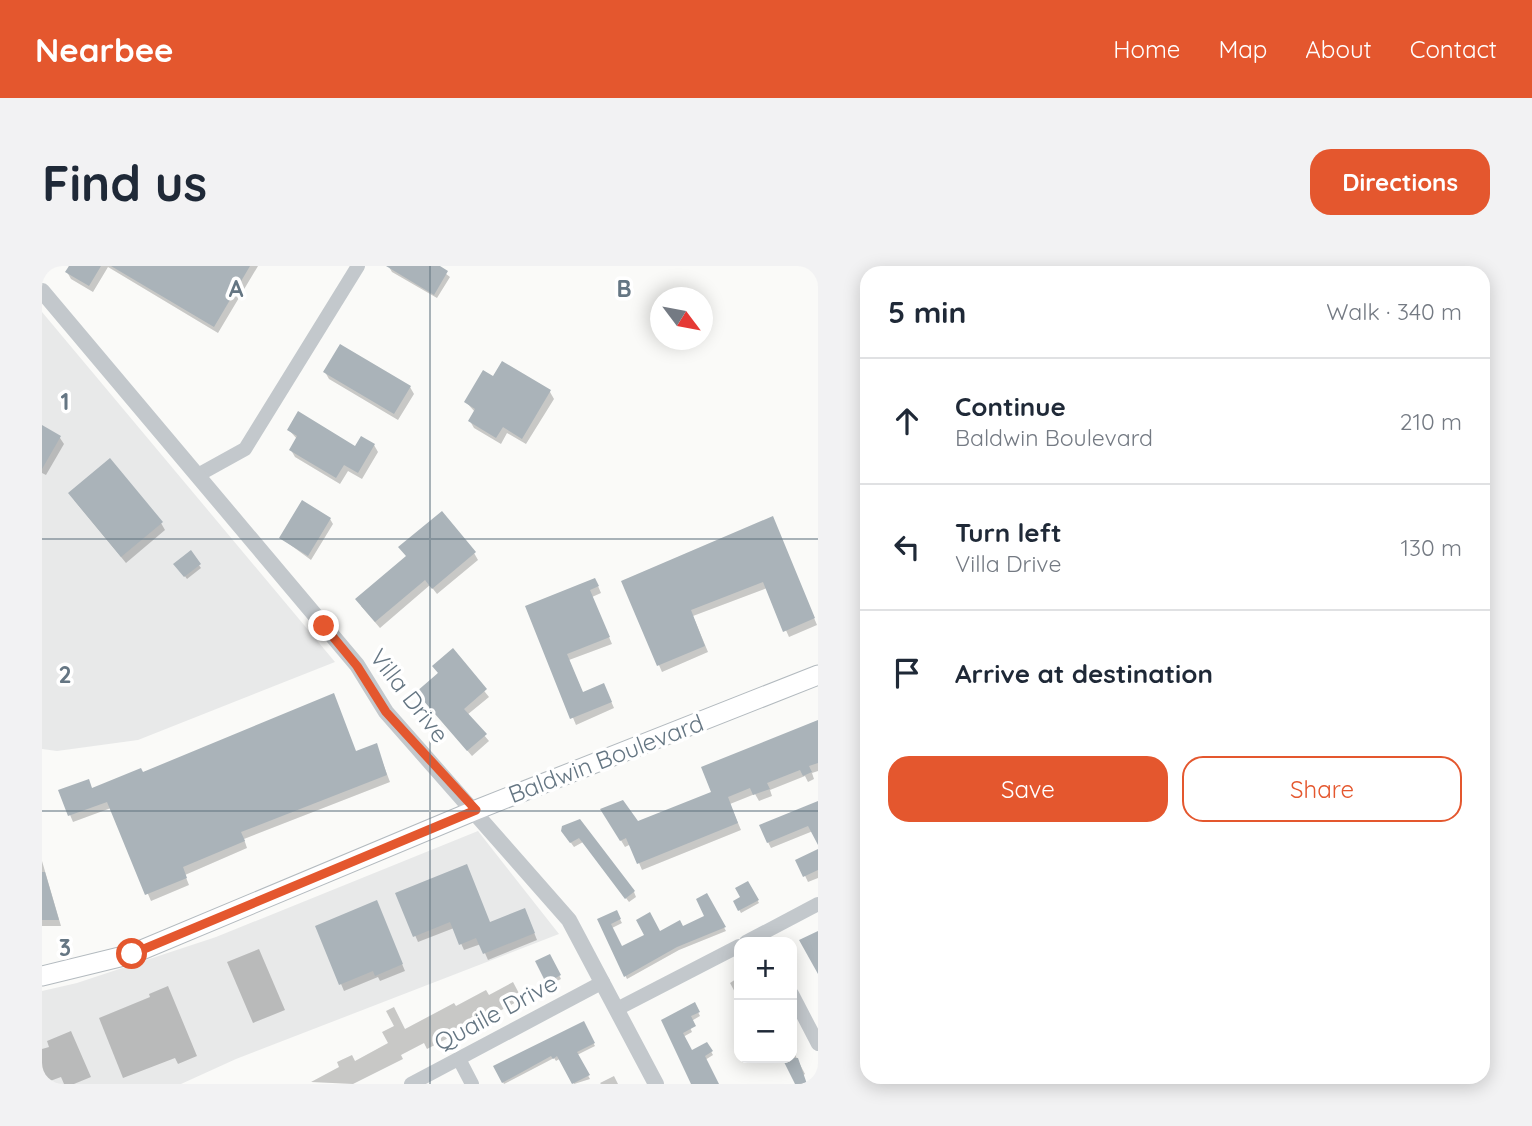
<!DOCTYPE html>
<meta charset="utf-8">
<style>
body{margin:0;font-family:Quicksand,sans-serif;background:#f2f2f3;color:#1f2937}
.controls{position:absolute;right:21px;bottom:21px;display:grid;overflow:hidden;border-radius:14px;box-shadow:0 4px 18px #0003}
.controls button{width:63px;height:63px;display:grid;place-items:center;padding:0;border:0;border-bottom:2px solid #e0e1e3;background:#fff;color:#1f2937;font:35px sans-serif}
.compass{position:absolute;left:608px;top:21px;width:63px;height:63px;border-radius:50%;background:#fff;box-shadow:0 4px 18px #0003;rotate:122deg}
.stop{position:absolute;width:21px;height:21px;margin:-16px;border:5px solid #e4572e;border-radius:50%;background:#fff}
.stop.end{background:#e4572e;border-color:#fff;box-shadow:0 2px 7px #0008}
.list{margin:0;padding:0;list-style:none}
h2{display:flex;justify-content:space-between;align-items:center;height:91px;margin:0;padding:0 28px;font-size:30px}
h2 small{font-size:23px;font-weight:400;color:#747a83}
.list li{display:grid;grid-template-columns:46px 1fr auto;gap:21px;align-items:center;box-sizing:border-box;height:126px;padding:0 28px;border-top:2px solid #e0e1e3}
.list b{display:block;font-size:26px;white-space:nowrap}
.list p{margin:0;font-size:23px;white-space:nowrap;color:#747a83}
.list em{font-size:23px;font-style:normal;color:#747a83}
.actions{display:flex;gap:14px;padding:21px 28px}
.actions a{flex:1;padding:16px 0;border:2px solid #e4572e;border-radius:21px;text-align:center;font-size:24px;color:#e4572e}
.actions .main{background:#e4572e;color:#fff}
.icon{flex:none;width:38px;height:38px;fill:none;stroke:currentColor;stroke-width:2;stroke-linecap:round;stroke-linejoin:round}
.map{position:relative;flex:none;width:776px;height:818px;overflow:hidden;border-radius:21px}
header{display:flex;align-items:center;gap:42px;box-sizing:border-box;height:98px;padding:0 35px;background:#e4572e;color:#fff}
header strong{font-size:33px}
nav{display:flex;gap:38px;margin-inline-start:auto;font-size:24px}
.intro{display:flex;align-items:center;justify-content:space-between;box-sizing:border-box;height:168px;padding:0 42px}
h1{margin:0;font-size:49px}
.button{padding:18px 32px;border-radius:21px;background:#e4572e;color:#fff;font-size:24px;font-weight:700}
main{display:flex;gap:42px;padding:0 42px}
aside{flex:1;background:#fff;border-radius:21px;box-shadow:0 4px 18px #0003}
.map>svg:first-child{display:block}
</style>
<header>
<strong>Nearbee</strong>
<nav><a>Home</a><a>Map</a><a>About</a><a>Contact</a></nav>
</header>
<div class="intro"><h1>Find us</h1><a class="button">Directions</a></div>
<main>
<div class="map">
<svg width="776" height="818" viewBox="0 0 776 818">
<rect width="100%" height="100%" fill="#fafaf8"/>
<!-- built -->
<path fill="#e8e9e9" d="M 0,46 L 293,396 L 96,474 L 15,485 L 0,483 Z
M 436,565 L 517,668 L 194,793 L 139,818 L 0,818 L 0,725 L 35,717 L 174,671 Z"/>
<!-- shadow -->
<path fill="#0003" d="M 27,0 L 216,0 L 176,67 L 66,1 L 51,26 L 29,13 L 25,6 Z
M 394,0 L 408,11 L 395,32 L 350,6 L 347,1 Z
M 283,106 L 368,121 L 372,128 L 356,154 L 287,113 Z
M 451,112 L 508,126 L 512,133 L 484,178 L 465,167 L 459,178 L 432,162 L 428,155 L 433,146 L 424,136 Z
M 0,161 L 18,172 L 22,178 L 4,209 L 0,207 Z
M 247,164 L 314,182 L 332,179 L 336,186 L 320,213 L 306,205 L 298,218 L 253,191 L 249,184 L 255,173 Z
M 32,234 L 119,257 L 123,264 L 84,297 Z
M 288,253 L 291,258 L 269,294 L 239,272 Z
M 733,259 L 775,359 L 747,371 L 725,322 L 651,350 L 666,386 L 620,406 L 581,316 Z
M 359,282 L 432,287 L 436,294 L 395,328 L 388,319 L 338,362 L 319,340 L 365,291 Z
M 148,287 L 159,302 L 145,313 L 134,298 Z
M 556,320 L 559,327 L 550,331 L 570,378 L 527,394 L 541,428 L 565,426 L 572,442 L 534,459 L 485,341 Z
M 410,385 L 447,431 L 425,449 L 447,475 L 430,490 L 380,432 Z
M 776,456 L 776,505 L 770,507 L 772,513 L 766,516 L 763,510 L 728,524 L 730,530 L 717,535 L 713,528 L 688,538 L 699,564 L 600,604 L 589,578 L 583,581 L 560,543 L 596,557 L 671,527 Z
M 334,479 L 348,516 L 202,573 L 205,582 L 143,609 L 147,619 L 109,635 L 69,542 L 31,556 L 18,525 L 51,524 L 100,507 L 314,487 Z
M 776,537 L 776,576 L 771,565 L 729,582 L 726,576 Z
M 538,555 L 592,626 L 594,631 L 587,636 L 541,576 L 532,581 L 524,570 Z
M 776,585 L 776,612 L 766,616 L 756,595 Z
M 0,595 L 19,660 L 0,660 Z
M 706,617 L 717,637 L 699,647 L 693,636 L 700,632 Z
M 355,628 L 449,658 L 486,651 L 495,674 L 446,694 L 439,678 L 422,684 L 412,662 L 376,676 Z
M 664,629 L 684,665 L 637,684 L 585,713 L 557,654 L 574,646 L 580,657 L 570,662 L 579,682 L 617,667 L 641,662 L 664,650 Z
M 337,643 L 363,705 L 338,715 L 336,711 L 302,725 L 275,661 Z
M 217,683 L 243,744 L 211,757 L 185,696 Z
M 508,690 L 519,713 L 507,719 L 496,696 Z
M 697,711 L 697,729 L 695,730 L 688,717 Z
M 471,716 L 480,733 L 452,748 L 449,743 L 418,759 L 414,763 L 416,767 L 385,783 L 382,777 L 359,789 L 361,793 L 311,818 L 269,816 L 297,801 L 295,796 L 310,789 L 313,795 L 346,777 L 340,766 L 352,760 L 344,745 L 352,741 L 363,763 L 412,737 L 414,740 L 444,724 L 447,729 Z
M 126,720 L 155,790 L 136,798 L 133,792 L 81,812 L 57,752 L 108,731 L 107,728 Z
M 652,738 L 658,750 L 646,757 L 650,766 L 641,771 L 650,786 L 665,778 L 671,789 L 663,794 L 676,818 L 651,818 L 621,755 Z
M 541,758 L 553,780 L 535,789 L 548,813 L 532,818 L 519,792 L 514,795 L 512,792 L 462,818 L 453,801 Z
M 29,765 L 49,811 L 32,818 L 22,818 L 19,811 L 0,818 L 0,783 L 7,781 L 5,775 Z
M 750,783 L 763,808 L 760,810 L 763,818 L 754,818 L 742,792 L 750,792 Z
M 572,810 L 576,818 L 559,818 L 558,817 Z"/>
<!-- building -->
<path fill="#aab3b9" d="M 27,0 L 59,0 L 47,20 L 23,6 Z
M 69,0 L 208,0 L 172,61 Z
M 344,0 L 398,0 L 406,5 L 392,29 Z
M 298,78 L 369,120 L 352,148 L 281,106 Z
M 460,95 L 509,124 L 480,173 L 461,161 L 454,172 L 426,155 L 433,143 L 422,136 L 441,104 L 451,110 Z
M 256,145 L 313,180 L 319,170 L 333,178 L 316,207 L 302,199 L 294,212 L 247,184 L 255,170 L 245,164 Z
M 0,159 L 19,170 L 0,203 Z
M 68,192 L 121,256 L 79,291 L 26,227 Z
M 260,234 L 289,252 L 266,290 L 237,272 Z
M 400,245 L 434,286 L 390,323 L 383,314 L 333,356 L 313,333 L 364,290 L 356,281 Z
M 731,250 L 773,352 L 741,366 L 721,316 L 649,344 L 663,380 L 615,400 L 579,315 Z
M 149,284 L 159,298 L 142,311 L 131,298 Z
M 553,312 L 557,320 L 548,324 L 568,371 L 525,388 L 541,426 L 562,417 L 570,436 L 528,453 L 483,340 Z
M 411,382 L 445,423 L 422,443 L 445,468 L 425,485 L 374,426 L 396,407 L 390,400 Z
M 292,427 L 314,485 L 335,477 L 345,509 L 199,566 L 203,575 L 141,601 L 145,612 L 103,629 L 65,536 L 26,550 L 16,524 L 47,513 L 50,522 L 99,502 L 101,506 Z
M 776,454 L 776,497 L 767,500 L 770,506 L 761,510 L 758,504 L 725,517 L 728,523 L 711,529 L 708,522 L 686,531 L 696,557 L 595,598 L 584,572 L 578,575 L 558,543 L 581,534 L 596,555 L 669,526 L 659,501 Z
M 776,535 L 776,579 L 766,560 L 725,577 L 717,559 Z
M 538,553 L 593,625 L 583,633 L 537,572 L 528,577 L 519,565 L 520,560 Z
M 776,583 L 776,604 L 761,611 L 753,594 Z
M 425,598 L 448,656 L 483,642 L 493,667 L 441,688 L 434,672 L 417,679 L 408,656 L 371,671 L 353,627 Z
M 0,606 L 3,606 L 17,654 L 0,654 Z
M 706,615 L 717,634 L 696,645 L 691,635 L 698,631 L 693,622 Z
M 665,627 L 684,661 L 635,681 L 582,711 L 555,653 L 575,644 L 579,653 L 569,658 L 580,680 L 602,669 L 594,654 L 608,646 L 618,665 L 638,654 L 641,660 L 662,650 L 654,633 Z
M 335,634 L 361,698 L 333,710 L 331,705 L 297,719 L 273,660 Z
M 776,665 L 776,708 L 757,674 Z
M 508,688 L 519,709 L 504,717 L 493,695 Z
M 653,736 L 658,746 L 649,750 L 654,760 L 641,767 L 650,784 L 665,776 L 671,785 L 663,790 L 677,818 L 649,818 L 619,754 Z
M 542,755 L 553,777 L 535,786 L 548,809 L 530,818 L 515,790 L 511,793 L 509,790 L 460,817 L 451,800 Z
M 740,792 L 756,792 L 765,818 L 753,818 Z"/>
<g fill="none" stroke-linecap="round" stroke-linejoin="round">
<!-- secondary casing -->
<g stroke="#b3babf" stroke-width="21">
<path id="secondary" d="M 0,710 L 90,688 L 434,544 L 776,409"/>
</g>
<!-- minor -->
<path stroke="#c3c8cc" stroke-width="14" d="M 156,209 L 203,183 L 316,0
M 704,676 L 776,638
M 750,728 L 776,778
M 575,743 L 697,680
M 417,793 L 430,818
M 369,818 L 561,716"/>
<!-- tertiary -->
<path stroke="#c3c8cc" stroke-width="16" d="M 0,25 L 315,399 L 344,446 L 527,654 L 614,818"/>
<!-- secondary -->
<use href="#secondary" stroke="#fff" stroke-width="19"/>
</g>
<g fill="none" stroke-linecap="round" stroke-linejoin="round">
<!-- route -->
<path stroke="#e4572e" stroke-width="9" d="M 90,688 L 434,544 L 344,446 L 315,400 L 282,360"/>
</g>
<!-- grid -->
<path fill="none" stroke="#657683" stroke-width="2" stroke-opacity="0.55" d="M 388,0 L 388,818M 0,273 L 776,273M 0,545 L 776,545"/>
<g text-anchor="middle" stroke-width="7" stroke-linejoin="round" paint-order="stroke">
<!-- street labels -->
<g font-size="24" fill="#657683" stroke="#fff">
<text transform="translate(367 430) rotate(52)" y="8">Villa Drive</text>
<text transform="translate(564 493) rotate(-21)" y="8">Baldwin Boulevard</text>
<text transform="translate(454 747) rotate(-28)" y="8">Quaile Drive</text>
</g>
</g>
<g font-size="23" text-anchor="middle" font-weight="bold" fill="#657683" stroke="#fff" stroke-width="7" stroke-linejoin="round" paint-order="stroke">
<text x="194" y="31">A</text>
<text x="582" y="31">B</text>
<text x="23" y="144">1</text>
<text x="23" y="417">2</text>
<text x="23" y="690">3</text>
</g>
</svg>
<div class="controls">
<button>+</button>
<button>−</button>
</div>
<svg class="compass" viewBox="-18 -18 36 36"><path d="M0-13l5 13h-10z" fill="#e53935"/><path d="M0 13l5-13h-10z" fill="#747a83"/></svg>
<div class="stop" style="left:90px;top:688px"></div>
<div class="stop end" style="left:282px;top:360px"></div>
</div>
<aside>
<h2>5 min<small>Walk · 340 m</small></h2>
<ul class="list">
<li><svg class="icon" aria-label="ahead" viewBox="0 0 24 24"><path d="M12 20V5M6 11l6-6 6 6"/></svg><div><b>Continue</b><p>Baldwin Boulevard</p></div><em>210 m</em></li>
<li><svg class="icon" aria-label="left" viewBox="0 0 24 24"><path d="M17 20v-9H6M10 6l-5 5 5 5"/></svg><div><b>Turn left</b><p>Villa Drive</p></div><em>130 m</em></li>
<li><svg class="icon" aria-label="arrive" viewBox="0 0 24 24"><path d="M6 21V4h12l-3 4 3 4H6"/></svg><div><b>Arrive at destination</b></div></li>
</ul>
<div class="actions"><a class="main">Save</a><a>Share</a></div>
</aside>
</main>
